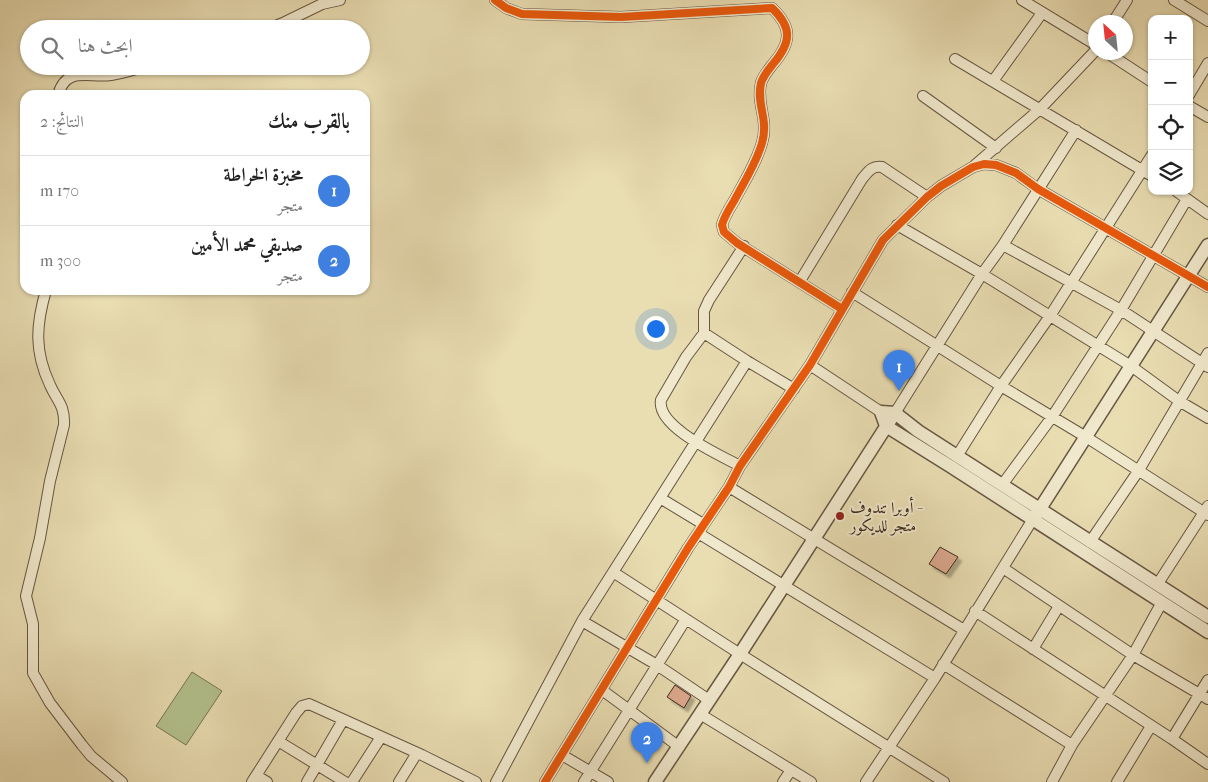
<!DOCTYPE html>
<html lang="ar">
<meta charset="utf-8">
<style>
body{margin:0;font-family:"IM FELL French Canon",Amiri,serif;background:#f2f2f2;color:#222;direction:rtl}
.controls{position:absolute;right:15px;top:15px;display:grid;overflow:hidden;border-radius:10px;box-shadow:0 1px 4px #0004}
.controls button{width:45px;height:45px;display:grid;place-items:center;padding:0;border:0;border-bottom:1px solid #e0e0e0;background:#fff;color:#222;font:25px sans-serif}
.compass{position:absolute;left:1088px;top:15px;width:45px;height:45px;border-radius:50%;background:#fff;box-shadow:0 1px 4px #0004;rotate:333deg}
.you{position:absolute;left:655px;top:328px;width:18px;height:18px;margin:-12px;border:4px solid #fff;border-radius:50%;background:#1a73e8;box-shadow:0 0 0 8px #1a73e833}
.badge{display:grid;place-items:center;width:32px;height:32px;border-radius:50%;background:#8f2418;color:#fff;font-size:16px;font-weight:700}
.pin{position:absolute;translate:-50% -41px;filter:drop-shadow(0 1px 2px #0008)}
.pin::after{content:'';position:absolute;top:26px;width:18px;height:15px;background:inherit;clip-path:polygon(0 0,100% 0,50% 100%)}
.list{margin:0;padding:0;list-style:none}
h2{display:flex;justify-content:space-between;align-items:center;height:65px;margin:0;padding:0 20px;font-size:21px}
h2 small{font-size:16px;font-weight:400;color:#767676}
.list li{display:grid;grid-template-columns:32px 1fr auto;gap:15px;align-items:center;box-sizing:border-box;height:70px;padding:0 20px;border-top:1px solid #e0e0e0}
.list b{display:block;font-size:19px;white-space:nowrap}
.list p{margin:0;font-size:16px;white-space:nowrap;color:#767676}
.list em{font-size:16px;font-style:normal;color:#767676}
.icon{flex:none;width:28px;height:28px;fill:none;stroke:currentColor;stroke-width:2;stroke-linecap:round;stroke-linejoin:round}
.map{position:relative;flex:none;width:1208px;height:782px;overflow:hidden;direction:ltr}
.search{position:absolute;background:#fff;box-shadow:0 1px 4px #0004;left:20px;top:20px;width:350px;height:55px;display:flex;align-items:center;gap:12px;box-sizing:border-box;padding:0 18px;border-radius:28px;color:#767676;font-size:19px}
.panel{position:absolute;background:#fff;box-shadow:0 1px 4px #0004;left:20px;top:90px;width:350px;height:205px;border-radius:15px;direction:rtl}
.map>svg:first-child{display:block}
</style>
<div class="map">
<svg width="1208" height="782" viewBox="0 0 1208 782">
<defs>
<filter id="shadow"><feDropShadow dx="4" dy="4" stdDeviation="1" flood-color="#0004"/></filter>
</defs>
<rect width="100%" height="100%" fill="#e9ddb2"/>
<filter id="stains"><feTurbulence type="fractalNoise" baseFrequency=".004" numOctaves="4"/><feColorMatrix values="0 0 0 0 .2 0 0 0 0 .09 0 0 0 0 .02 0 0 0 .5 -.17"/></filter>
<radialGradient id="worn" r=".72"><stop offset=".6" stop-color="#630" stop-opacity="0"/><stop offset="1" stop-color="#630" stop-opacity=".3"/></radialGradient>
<!-- green -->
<path fill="#b4c28e" stroke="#787656" d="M 192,672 L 222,691 L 186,745 L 156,726 Z"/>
<!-- building -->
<path fill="#dca88e" stroke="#3b2a1d" filter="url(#shadow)" d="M 940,547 L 958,557 L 946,574 L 929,564 Z
M 675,685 L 691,696 L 684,708 L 667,697 Z"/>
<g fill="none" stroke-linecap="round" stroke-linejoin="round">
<!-- minor casing -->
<g stroke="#665742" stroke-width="12">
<path id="minor" d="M 495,0 L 506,8 L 522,14 L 621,17 L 772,8 C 793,28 791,43 773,64 C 769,69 763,76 761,83 C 756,105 769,119 762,143 C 756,164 744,182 734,201 C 729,209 724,217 722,225 L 724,232 L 737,243 L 842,309
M 1022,0 L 1096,45
M 1174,0 L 1208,21
M 1113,22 L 1127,0
M 268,29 L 285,22 L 322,4 L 340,0
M 1106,52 L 1152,82
M 955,59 L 1152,176
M 993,81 L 1042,13
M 58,95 C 66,66 88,78 111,75 C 122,73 134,70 145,66
M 1189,95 L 1208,63
M 923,96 L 996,148
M 1189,106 L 1208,117
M 975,165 L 1040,109 L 1096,50
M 1176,191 L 1208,214
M 897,225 L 982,274 L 1131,366 L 1179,401 L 1208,418
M 1003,245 L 1121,310 L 1208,367
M 800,281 L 862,179 C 868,172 872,165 882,167 L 927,197
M 46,290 C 36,325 34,351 50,385 C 57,401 65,405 64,425 L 50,481 L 40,538 L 26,596 L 33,624 L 33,673 L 50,703 L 82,745 L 91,756 L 122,782
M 852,292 L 1001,386 L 1086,437 L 1208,515
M 704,333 L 704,311 L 709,300 L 744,246
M 810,365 L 881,412
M 895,413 L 982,274 L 1003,245 L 1076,130
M 957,456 L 1001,386 L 1050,316 L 1152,155
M 740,466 C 720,455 656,427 661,400 L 686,357 L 704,333 L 747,361
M 1002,485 L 1052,417 L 1121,310 L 1187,199
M 729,487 L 964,630
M 660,498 L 703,524
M 698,533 L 935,678
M 1090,542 L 1139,470 L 1208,353
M 1003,568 L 1133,655 L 1208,699
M 613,572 L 740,654 L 944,782
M 1157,585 L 1208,506
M 975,611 L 1172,739 L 1208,764
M 582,621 L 657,665 L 709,700
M 1033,649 L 1059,606
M 943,664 L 1072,745
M 602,690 L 678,746
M 700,714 L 811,782
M 1172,739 L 1208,680
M 278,741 L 345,782
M 562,755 L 608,782
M 257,776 L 267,782
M 252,782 L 296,713 L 302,706 L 309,704 L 422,755 L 476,782
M 307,782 L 343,720
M 352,782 L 381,737
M 399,782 L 417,753
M 496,782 L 582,621 L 747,361 L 794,389
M 545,782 L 688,548 L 729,487 L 740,466 L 810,365 L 883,240 L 927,197 L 941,186 L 973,167 L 984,164 L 996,165 L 1016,173 L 1038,189 L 1208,287
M 584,782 L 686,619
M 783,782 L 791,770
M 866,782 L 935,678 L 1033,519
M 1052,782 L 1072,745 L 1133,655 L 1162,602
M 1117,782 L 1151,726"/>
</g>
<!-- tertiary casing -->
<g stroke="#665742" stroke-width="15">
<path id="tertiary" d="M 1036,515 L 1208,245
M 1208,617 L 918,431 L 895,413 L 881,412 L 886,426 L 950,466 L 1208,632
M 655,782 L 740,654 L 891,419"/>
</g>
<!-- minor -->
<use href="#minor" stroke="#f1e9cd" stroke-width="10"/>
<!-- tertiary -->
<use href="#tertiary" stroke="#f1e9cd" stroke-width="12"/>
<!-- cycleway casing -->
<g stroke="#f1e9cd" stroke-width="11">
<path id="cycleway" d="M 495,0 L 506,8 L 522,14 L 621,17 L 772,8 C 793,28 791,43 773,64 C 769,69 763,76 761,83 C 756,105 769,119 762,143 C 756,164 744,182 734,201 C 729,209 724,217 722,225 L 724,232 L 737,243 L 842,309
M 545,782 L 688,548 L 729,487 L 740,466 L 810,365 L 883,240 L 927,197 L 941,186 L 973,167 L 984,164 L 996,165 L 1016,173 L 1038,189 L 1208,287"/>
</g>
<!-- cycleway -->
<use href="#cycleway" stroke="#e8590c" stroke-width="8"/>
</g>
<!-- markers -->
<circle fill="#8f2418" stroke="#f1e9cd" stroke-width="2" cx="840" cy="516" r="5"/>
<g text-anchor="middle" stroke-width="4" stroke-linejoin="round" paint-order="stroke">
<!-- poi labels -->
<g font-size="16" fill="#3b2a1d" stroke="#f1e9cd" text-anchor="start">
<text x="850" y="513">أوبرا تندوف -<tspan x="850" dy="18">متجر للديكور</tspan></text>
</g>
</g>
<rect width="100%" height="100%" filter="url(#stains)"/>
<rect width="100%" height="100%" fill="url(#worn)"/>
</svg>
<div class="controls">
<button>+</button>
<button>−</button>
<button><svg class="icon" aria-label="locate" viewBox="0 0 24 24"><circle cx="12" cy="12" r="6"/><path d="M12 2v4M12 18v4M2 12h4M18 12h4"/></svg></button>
<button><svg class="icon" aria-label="layers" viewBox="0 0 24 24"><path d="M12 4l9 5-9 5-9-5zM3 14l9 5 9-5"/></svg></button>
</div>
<svg class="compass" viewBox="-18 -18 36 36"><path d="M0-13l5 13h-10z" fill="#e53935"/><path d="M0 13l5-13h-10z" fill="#767676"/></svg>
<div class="you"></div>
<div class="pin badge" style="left:899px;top:391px;background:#3f7fe0">1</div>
<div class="pin badge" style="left:647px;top:763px;background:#3f7fe0">2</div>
<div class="search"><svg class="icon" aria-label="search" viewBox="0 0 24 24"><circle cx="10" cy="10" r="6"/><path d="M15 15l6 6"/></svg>ابحث هنا</div>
<section class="panel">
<h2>بالقرب منك<small>النتائج: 2</small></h2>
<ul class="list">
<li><span class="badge" style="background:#3f7fe0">1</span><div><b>مخبزة الخراطة</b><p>متجر</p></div><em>170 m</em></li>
<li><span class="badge" style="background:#3f7fe0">2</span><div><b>صديقي محمد الأمين</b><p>متجر</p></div><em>300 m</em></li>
</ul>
</section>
</div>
